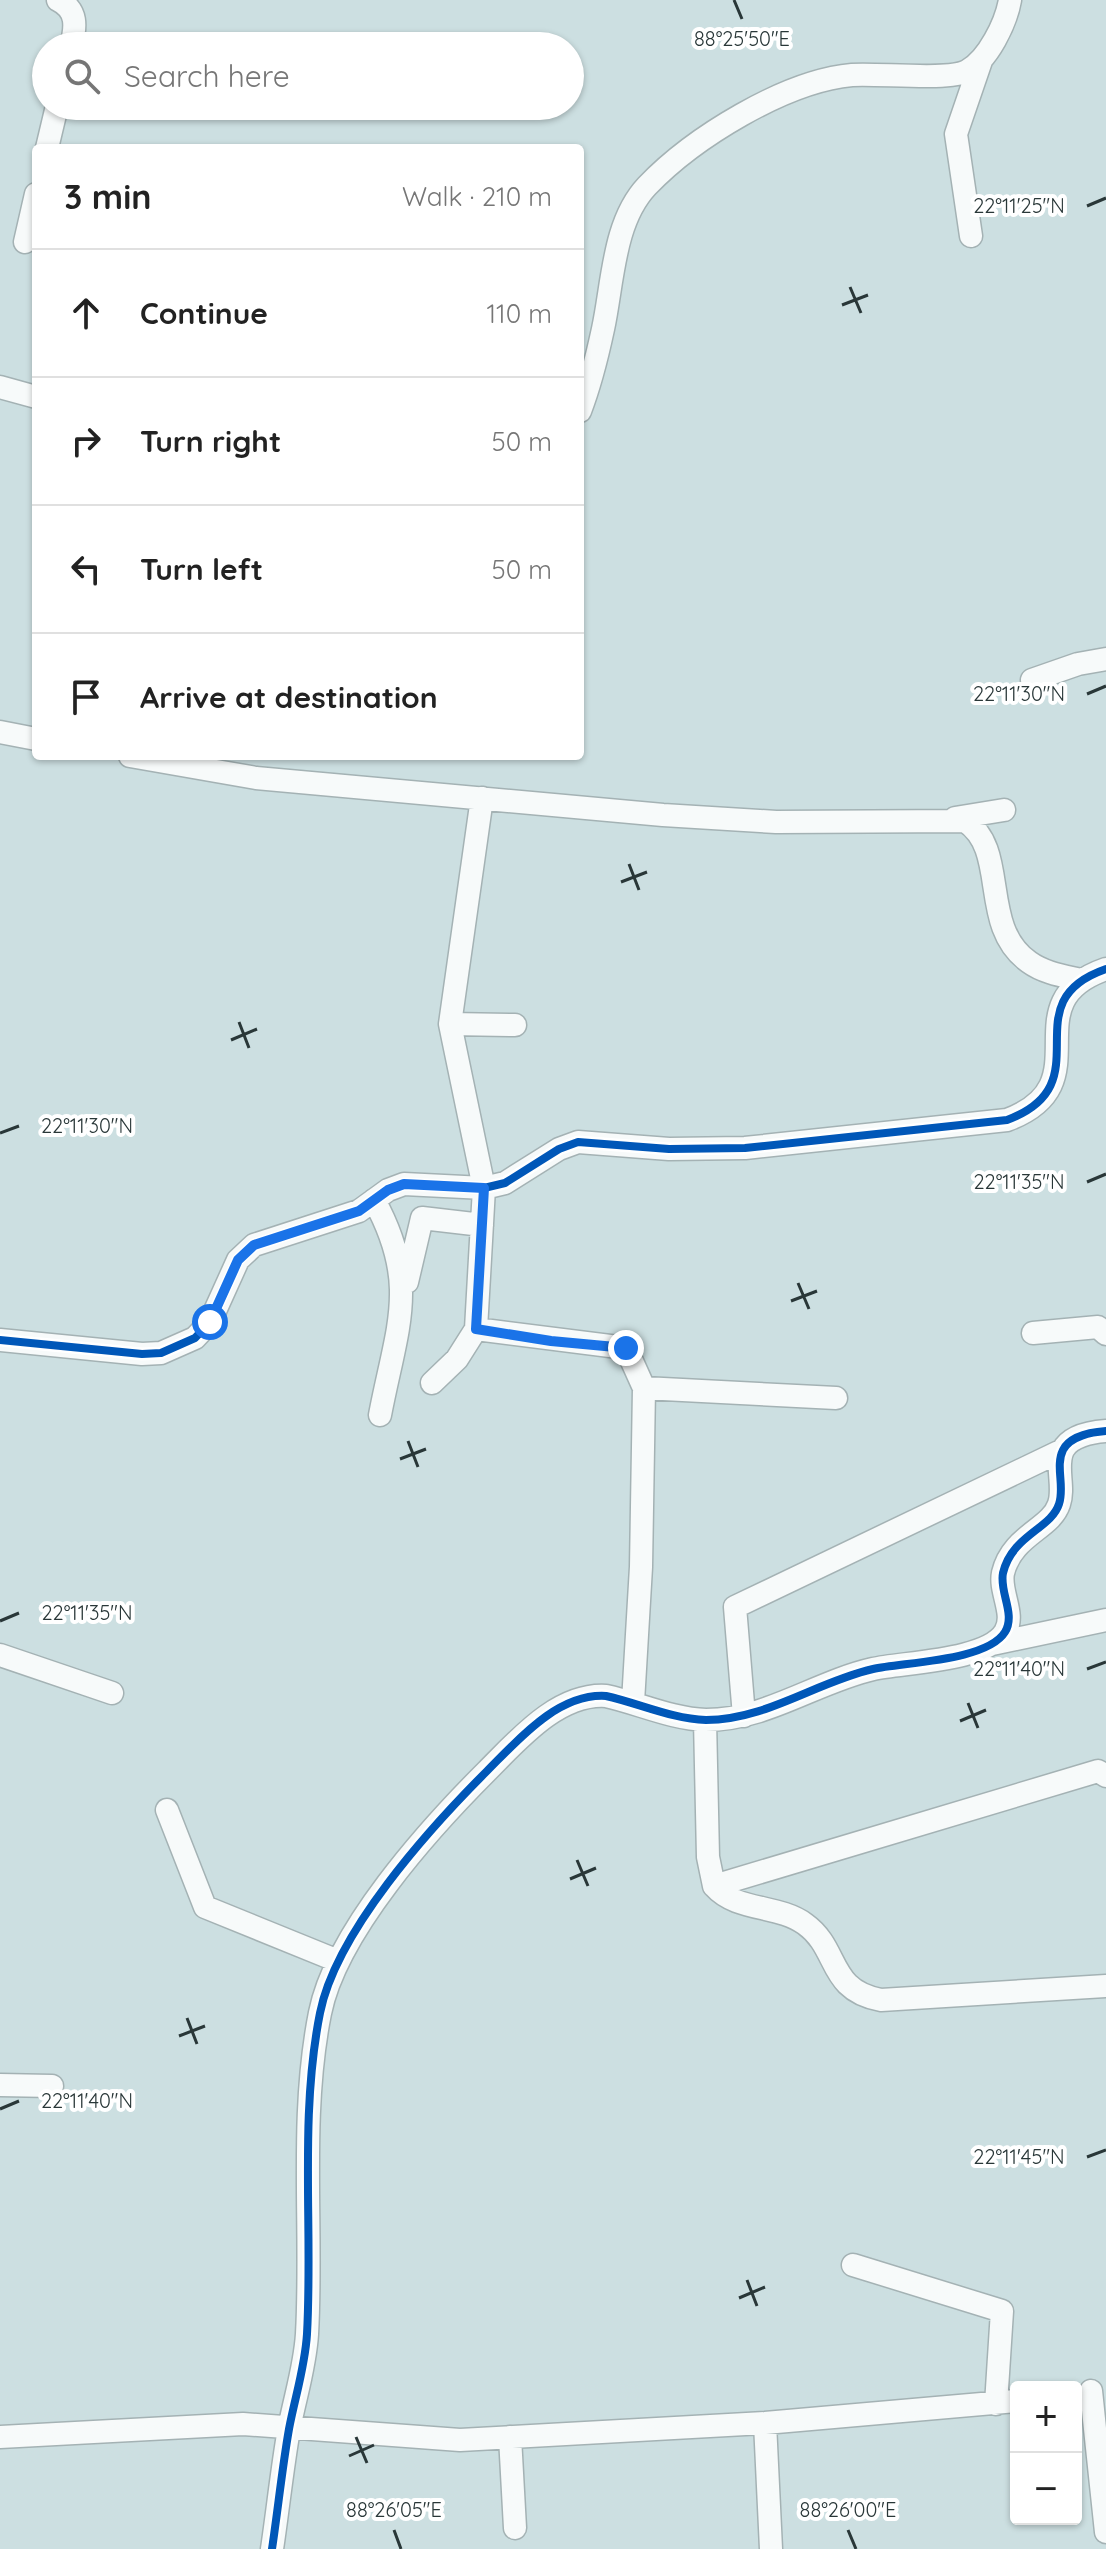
<!DOCTYPE html>
<meta charset="utf-8">
<style>
body{margin:0;font-family:Quicksand,sans-serif;background:#f6f6f6;color:#222}
.controls{position:absolute;right:24px;bottom:24px;display:grid;overflow:hidden;border-radius:8px;box-shadow:0 2px 6px #0004}
.controls button{width:72px;height:72px;display:grid;place-items:center;padding:0;border:0;border-bottom:2px solid #e0e0e0;background:#fff;color:#222;font:40px sans-serif}
.stop{position:absolute;width:24px;height:24px;margin:-18px;border:6px solid #1a73e8;border-radius:50%;background:#fff}
.stop.end{background:#1a73e8;border-color:#fff;box-shadow:0 2px 8px #0008}
.list{margin:0;padding:0;list-style:none}
h2{display:flex;justify-content:space-between;align-items:center;height:104px;margin:0;padding:0 32px;font-size:34px}
h2 small{font-size:26px;font-weight:400;color:#767676}
.list li{display:grid;grid-template-columns:52px 1fr auto;gap:24px;align-items:center;box-sizing:border-box;height:128px;padding:0 32px;border-top:2px solid #e0e0e0}
.list b{display:block;font-size:30px;white-space:nowrap}
.list em{font-size:26px;font-style:normal;color:#767676}
.icon{flex:none;width:44px;height:44px;fill:none;stroke:currentColor;stroke-width:2;stroke-linecap:round;stroke-linejoin:round}
.map{position:relative;flex:none;width:1106px;height:2549px;overflow:hidden}
.search{position:absolute;background:#fff;box-shadow:0 2px 6px #0004;left:32px;top:32px;width:552px;height:88px;display:flex;align-items:center;gap:20px;box-sizing:border-box;padding:0 28px;border-radius:44px;color:#767676;font-size:30px}
.panel{position:absolute;background:#fff;box-shadow:0 2px 6px #0004;left:32px;top:144px;width:552px;height:616px;border-radius:8px}
.map>svg:first-child{display:block}
</style>
<div class="map">
<svg width="1106" height="2549" viewBox="0 0 1106 2549">
<rect width="100%" height="100%" fill="#ccdfe1"/>
<g fill="none" stroke-linecap="round" stroke-linejoin="round">
<!-- street casing -->
<g stroke="#a4b2b4" stroke-width="25">
<path id="street" d="M 58,0 C 78,10 76,27 71,46
M 47,148 L 57,106
M 971,236 L 956,134 L 981,61
M 25,242 L 36,194
M 0,387 L 36,397
M 580,411 C 590,385 597,357 603,329 C 613,283 613,222 647,186 C 693,138 785,81 852,75 C 879,73 948,81 967,71 C 988,60 1006,23 1010,0
M 1032,680 L 1078,664 L 1106,659
M 0,732 L 36,739
M 130,756 L 256,778 L 663,815 L 776,822 L 965,821 C 1010,850 978,926 1029,962 C 1044,973 1064,976 1081,980
M 482,798 L 450,1024 L 484,1188 L 476,1329 L 626,1348 L 644,1388 L 641,1567 L 633,1702
M 955,818 L 1004,810
M 450,1024 L 515,1025
M 374,1200 C 420,1284 397,1326 380,1415
M 407,1282 L 422,1218 L 482,1225
M 1033,1333 L 1098,1327 L 1106,1334
M 0,1340 L 142,1354 L 161,1353 L 195,1338 L 210,1322 L 238,1260 L 254,1245 L 359,1211 L 388,1190 L 404,1184 L 484,1188 L 505,1183 L 559,1149 L 578,1142 L 669,1149 L 745,1148 L 1007,1120 C 1106,1083 1008,1003 1106,969
M 432,1383 L 457,1359 L 476,1329
M 644,1388 L 836,1398
M 992,1644 L 1106,1620
M 0,1655 L 112,1693
M 744,1716 L 735,1607 L 1063,1450
M 705,1720 L 708,1857 L 714,1886 C 737,1912 778,1904 805,1924 C 840,1949 827,1990 881,2000 L 1106,1986
M 167,1810 L 205,1907 L 338,1961
M 714,1886 L 1098,1771 L 1106,1776
M 0,2085 L 52,2086
M 853,2265 L 1002,2311 L 996,2404
M 1091,2391 L 1106,2532
M 765,2423 L 771,2549
M 0,2437 L 243,2424 L 460,2440 L 765,2423 L 1016,2401
M 510,2437 L 515,2528
M 272,2549 C 278,2509 282,2469 289,2429 C 295,2397 305,2367 307,2334 C 313,2228 299,2118 320,2013 C 336,1932 429,1829 487,1771 C 518,1740 558,1693 606,1696 C 638,1703 672,1719 706,1720 C 766,1720 816,1682 873,1669 C 905,1662 987,1661 1005,1632 C 1016,1614 999,1592 1003,1573 C 1012,1535 1051,1529 1059,1504 C 1065,1487 1055,1466 1063,1450 C 1070,1436 1092,1432 1106,1431"/>
</g>
<!-- street -->
<use href="#street" stroke="#f7fafa" stroke-width="22"/>
<!-- cycleway casing -->
<g stroke="#fff" stroke-width="13">
<path id="cycleway" d="M 0,1340 L 142,1354 L 161,1353 L 195,1338 L 210,1322 L 238,1260 L 254,1245 L 359,1211 L 388,1190 L 404,1184 L 484,1188 L 505,1183 L 559,1149 L 578,1142 L 669,1149 L 745,1148 L 1007,1120 C 1106,1083 1008,1003 1106,969
M 272,2549 C 278,2509 282,2469 289,2429 C 295,2397 305,2367 307,2334 C 313,2228 299,2118 320,2013 C 336,1932 429,1829 487,1771 C 518,1740 558,1693 606,1696 C 638,1703 672,1719 706,1720 C 766,1720 816,1682 873,1669 C 905,1662 987,1661 1005,1632 C 1016,1614 999,1592 1003,1573 C 1012,1535 1051,1529 1059,1504 C 1065,1487 1055,1466 1063,1450 C 1070,1436 1092,1432 1106,1431"/>
</g>
<!-- cycleway -->
<use href="#cycleway" stroke="#0057b8" stroke-width="8"/>
</g>
<g fill="none" stroke-linecap="round" stroke-linejoin="round">
<!-- route -->
<path stroke="#1a73e8" stroke-width="10" d="M 210,1322 L 238,1260 L 254,1245 L 359,1211 L 388,1190 L 404,1184 L 484,1188 L 476,1329 L 551,1341 L 626,1348"/>
</g>
<!-- ticks -->
<path fill="none" stroke="#293738" stroke-width="3" d="M 734,0 L 742,19M 1087,206 L 1106,198M 850,287 L 861,313M 842,305 L 868,295M 1087,694 L 1106,686M 629,864 L 639,890M 621,882 L 647,872M 239,1022 L 249,1048M 231,1040 L 257,1029M 0,1133 L 19,1126M 1087,1182 L 1106,1174M 798,1283 L 809,1309M 791,1301 L 817,1291M 408,1441 L 418,1467M 400,1459 L 426,1449M 0,1621 L 19,1613M 1087,1669 L 1106,1662M 968,1703 L 978,1728M 960,1721 L 986,1710M 577,1860 L 588,1886M 570,1879 L 596,1868M 187,2018 L 197,2044M 179,2036 L 205,2026M 0,2109 L 19,2101M 1087,2157 L 1106,2150M 747,2280 L 757,2306M 739,2298 L 765,2287M 356,2437 L 367,2463M 349,2456 L 374,2445M 394,2530 L 401,2549M 848,2530 L 856,2549"/>
<g font-size="20" text-anchor="middle" fill="#293738" stroke="#fff" stroke-width="8" stroke-linejoin="round" paint-order="stroke">
<text x="742" y="46">88°25'50"E</text>
<text x="1019" y="213">22°11'25"N</text>
<text x="1019" y="701">22°11'30"N</text>
<text x="87" y="1133">22°11'30"N</text>
<text x="1019" y="1189">22°11'35"N</text>
<text x="87" y="1620">22°11'35"N</text>
<text x="1019" y="1676">22°11'40"N</text>
<text x="87" y="2108">22°11'40"N</text>
<text x="1019" y="2164">22°11'45"N</text>
<text x="394" y="2517">88°26'05"E</text>
<text x="848" y="2517">88°26'00"E</text>
</g>
</svg>
<div class="controls">
<button>+</button>
<button>−</button>
</div>
<div class="stop" style="left:210px;top:1322px"></div>
<div class="stop end" style="left:626px;top:1348px"></div>
<div class="search"><svg class="icon" aria-label="search" viewBox="0 0 24 24"><circle cx="10" cy="10" r="6"/><path d="M15 15l6 6"/></svg>Search here</div>
<section class="panel">
<h2>3 min<small>Walk · 210 m</small></h2>
<ul class="list">
<li><svg class="icon" aria-label="ahead" viewBox="0 0 24 24"><path d="M12 20V5M6 11l6-6 6 6"/></svg><div><b>Continue</b></div><em>110 m</em></li>
<li><svg class="icon" aria-label="right" viewBox="0 0 24 24"><path d="M7 20v-9h11M14 6l5 5-5 5"/></svg><div><b>Turn right</b></div><em>50 m</em></li>
<li><svg class="icon" aria-label="left" viewBox="0 0 24 24"><path d="M17 20v-9H6M10 6l-5 5 5 5"/></svg><div><b>Turn left</b></div><em>50 m</em></li>
<li><svg class="icon" aria-label="arrive" viewBox="0 0 24 24"><path d="M6 21V4h12l-3 4 3 4H6"/></svg><div><b>Arrive at destination</b></div></li>
</ul>
</section>
</div>
